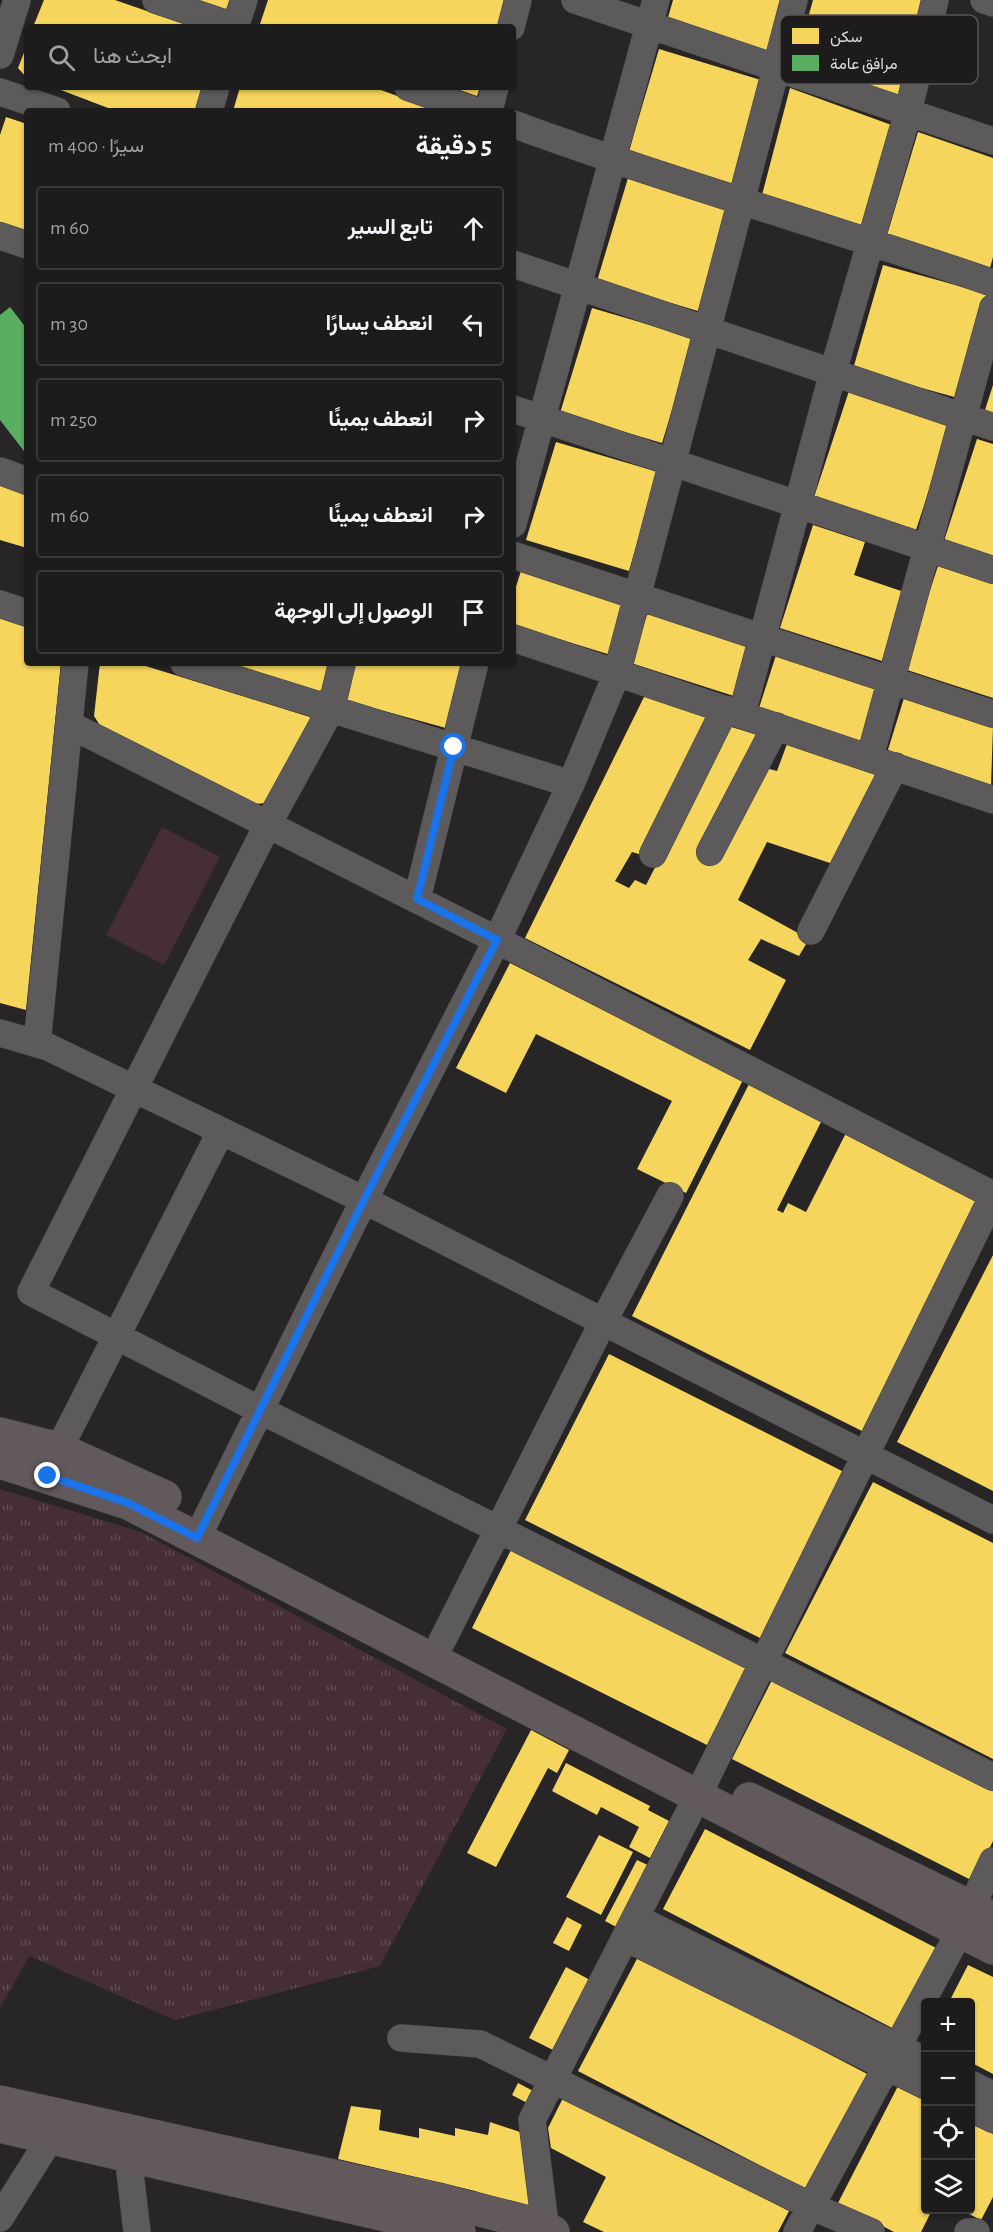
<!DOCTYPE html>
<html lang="ar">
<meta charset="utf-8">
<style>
body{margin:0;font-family:"Alegreya Sans",Vazirmatn,sans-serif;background:#252525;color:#f1f3f6;direction:rtl}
.controls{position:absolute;right:18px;bottom:18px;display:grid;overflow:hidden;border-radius:6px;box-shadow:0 2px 4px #0004}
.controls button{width:54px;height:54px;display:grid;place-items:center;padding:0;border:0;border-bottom:2px solid #3b3a3b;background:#1d1c1c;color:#f1f3f6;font:30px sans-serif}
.stop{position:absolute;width:18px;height:18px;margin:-14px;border:4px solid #1a73e8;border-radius:50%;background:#fff}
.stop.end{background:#1a73e8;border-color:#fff;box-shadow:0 2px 6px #0008}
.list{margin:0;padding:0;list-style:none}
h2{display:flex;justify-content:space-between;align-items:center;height:78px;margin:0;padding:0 24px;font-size:26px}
h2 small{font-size:20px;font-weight:400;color:#a0a1a3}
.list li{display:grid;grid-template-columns:39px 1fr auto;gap:18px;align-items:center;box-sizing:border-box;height:84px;margin:0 12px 12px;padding:0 12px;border:2px solid #3b3a3b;border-radius:6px}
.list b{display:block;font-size:22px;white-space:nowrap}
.list em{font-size:20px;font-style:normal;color:#a0a1a3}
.icon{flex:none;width:33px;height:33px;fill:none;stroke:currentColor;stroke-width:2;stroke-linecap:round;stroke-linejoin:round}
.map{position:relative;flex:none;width:993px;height:2232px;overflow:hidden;direction:ltr}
.search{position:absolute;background:#1d1c1c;box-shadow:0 2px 4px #0004;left:24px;top:24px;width:492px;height:66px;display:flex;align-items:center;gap:15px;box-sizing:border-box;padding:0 21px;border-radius:6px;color:#a0a1a3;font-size:22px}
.panel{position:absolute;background:#1d1c1c;box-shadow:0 2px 4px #0004;left:24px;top:108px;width:492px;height:558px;border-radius:6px;direction:rtl}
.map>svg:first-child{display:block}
</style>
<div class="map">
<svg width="993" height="2232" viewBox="0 0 993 2232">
<defs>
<pattern id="park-tufts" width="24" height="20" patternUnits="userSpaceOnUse" patternTransform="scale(1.5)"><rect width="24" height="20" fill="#452f35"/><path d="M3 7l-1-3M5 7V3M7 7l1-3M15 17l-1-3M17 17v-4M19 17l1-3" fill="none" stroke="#5f4d52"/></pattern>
</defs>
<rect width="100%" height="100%" fill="#272526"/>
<!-- grass -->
<path fill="#452f35" d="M 162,827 L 220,857 L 164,965 L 106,935 Z"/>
<!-- park -->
<path fill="url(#park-tufts)" d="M 0,1489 L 141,1532 L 507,1729 L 380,1966 L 175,2020 L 29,1956 L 0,2008 Z"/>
<!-- homes -->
<path fill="#f6d55c" d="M 44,0 L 115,0 L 193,27 L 33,27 Z
M 191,0 L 231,0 L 226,13 Z
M 268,0 L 509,0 L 500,27 L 268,27 L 260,24 Z
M 673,0 L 785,0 L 770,52 L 667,21 Z
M 813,0 L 926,0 L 900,97 L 813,69 L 818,47 L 801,43 Z
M 27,45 L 27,78 L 18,68 Z
M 659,49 L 764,81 L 732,185 L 628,154 Z
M 53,87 L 205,87 L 197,111 L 116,111 Z
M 240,87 L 373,87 L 438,111 L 233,111 Z
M 451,87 L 480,87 L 477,96 Z
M 790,88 L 897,127 L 866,229 L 762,195 Z
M 6,117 L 27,124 L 27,231 L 0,222 L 0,135 Z
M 918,132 L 993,158 L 993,257 L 990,268 L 887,235 Z
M 628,178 L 729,209 L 698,311 L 597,281 Z
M 883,265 L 988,294 L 958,398 L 853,369 Z
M 592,308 L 694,338 L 662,443 L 560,413 Z
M 993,385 L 993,416 L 984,413 Z
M 849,391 L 951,423 L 916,530 L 814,497 Z
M 977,439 L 993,444 L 993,557 L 944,541 Z
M 556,442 L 658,472 L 629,571 L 526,540 Z
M 0,481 L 27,492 L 27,548 L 0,540 Z
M 813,525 L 865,542 L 854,575 L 904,592 L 882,661 L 780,628 Z
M 938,566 L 993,584 L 993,698 L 904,669 Z
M 521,571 L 627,602 L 611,655 L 513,625 L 513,596 Z
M 648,612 L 748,644 L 738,675 L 747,678 L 740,698 L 631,663 Z
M 0,617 L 27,627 L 27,663 L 61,663 L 26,1010 L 0,1003 Z
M 776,655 L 880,688 L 863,742 L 759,708 Z
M 100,663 L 136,663 L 310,717 L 312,727 L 266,803 L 254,804 L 101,727 L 94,716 Z
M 221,663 L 332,663 L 326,688 L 317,692 Z
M 354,663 L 464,663 L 446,728 L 344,700 Z
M 645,695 L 714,719 L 645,856 L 632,852 L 615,881 L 629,888 L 635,880 L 646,885 L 728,726 L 762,736 L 701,858 L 714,865 L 762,767 L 777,771 L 787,744 L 882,773 L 833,864 L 767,842 L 738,900 L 809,939 L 799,956 L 761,939 L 748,960 L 786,980 L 750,1050 L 525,938 Z
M 904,698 L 993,726 L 991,786 L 887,753 Z
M 510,963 L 743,1080 L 686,1193 L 637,1169 L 672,1101 L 536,1034 L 506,1093 L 456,1068 Z
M 749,1084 L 822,1120 L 777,1210 L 783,1213 L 788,1203 L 806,1212 L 847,1131 L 986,1201 L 868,1434 L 632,1316 Z
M 993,1255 L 993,1491 L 897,1442 Z
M 609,1354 L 846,1473 L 762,1639 L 525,1520 Z
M 873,1482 L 993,1543 L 993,1759 L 785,1653 Z
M 511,1550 L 747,1668 L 707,1745 L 472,1628 Z
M 772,1680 L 993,1791 L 993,1841 L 973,1881 L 732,1759 Z
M 531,1730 L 569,1750 L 557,1773 L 548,1768 L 496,1867 L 467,1853 Z
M 566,1763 L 650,1806 L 648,1810 L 669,1821 L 650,1858 L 629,1847 L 639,1827 L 601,1807 L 597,1815 L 552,1791 Z
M 705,1829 L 938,1949 L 896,2030 L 663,1909 Z
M 599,1835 L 633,1852 L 601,1915 L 566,1897 Z
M 637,1860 L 654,1868 L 622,1930 L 605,1921 Z
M 567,1917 L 582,1925 L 569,1951 L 553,1943 Z
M 639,1955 L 873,2077 L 813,2193 L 578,2071 Z
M 968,1965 L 993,1977 L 993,2074 L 970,2062 L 970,2002 L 949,2002 Z
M 566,1967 L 590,1980 L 553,2050 L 529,2038 Z
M 518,2083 L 535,2092 L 529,2104 L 512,2095 Z
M 898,2086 L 926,2100 L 926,2210 L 932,2210 L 921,2232 L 894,2232 L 838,2203 Z
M 564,2096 L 789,2211 L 778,2232 L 604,2232 L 583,2222 L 606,2177 L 551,2148 L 548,2128 Z
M 351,2106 L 381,2110 L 379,2130 L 419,2138 L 419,2128 L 455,2136 L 455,2128 L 488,2135 L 490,2122 L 523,2133 L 530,2210 L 475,2191 L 338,2159 Z
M 970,2122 L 993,2134 L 993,2197 L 981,2220 L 961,2210 L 970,2210 Z"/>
<!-- public -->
<path fill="#5aae61" d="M 10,307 L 27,329 L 27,455 L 0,420 L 0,315 Z"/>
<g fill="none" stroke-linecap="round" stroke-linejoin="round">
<!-- minor casing -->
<g stroke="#454344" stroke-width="28">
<path id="minor" d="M 156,0 L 236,27
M 575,0 L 993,141
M 984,0 L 993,3
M 235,27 L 244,0
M 511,27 L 518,0
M 0,55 L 17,0
M 408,87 L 476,111
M 0,92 L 57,111
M 209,111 L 216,87
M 489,111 L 495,87
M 513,124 C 671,182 834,228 993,283
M 0,236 L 27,245
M 513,264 L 993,427
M 513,409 L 993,570
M 0,471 L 27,481
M 513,524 L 656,0
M 513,555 L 993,714
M 0,604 L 27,613
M 513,638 L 993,800
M 184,663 L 571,784
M 342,663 L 331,709 L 268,824 L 31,1292 L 260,1410 L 993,1777
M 742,714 L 833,372 L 908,112 L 935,0
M 70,725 L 497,940 L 993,1195
M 870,757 L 993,308
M 710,852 L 776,726
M 653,854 L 725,709
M 417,899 L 475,663
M 811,931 L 895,766
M 0,1033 L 48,1047 L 364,1200 L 993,1520
M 37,1044 L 75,663
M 59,1449 L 221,1131
M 197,1538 L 364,1200 L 497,940 L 571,784 L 617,673 L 794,0
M 442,1641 L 603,1322 L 670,1196
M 636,1918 L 926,2061
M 626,1938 L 926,2086
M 401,2038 L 480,2044 L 811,2206 L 871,2232
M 970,2084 L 993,2095
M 970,2108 L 993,2119
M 129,2138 L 128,2155 L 137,2232
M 0,2218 L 51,2137 L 56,2121
M 546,2232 L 532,2120 L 697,1797 L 993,1196
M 797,2232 L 960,1931 L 993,1861
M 968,2232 L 976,2232"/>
</g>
<!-- major casing -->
<g stroke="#454344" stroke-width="34">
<path id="major" d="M 0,1434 L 59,1449 L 165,1497
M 0,1462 L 128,1503 L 993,1948
M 749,1799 L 993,1918
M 0,2102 L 437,2199 L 523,2221 L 553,2232
M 0,2126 L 459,2232"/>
</g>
<!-- minor -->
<use href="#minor" stroke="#5c5a5b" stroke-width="27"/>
<!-- major -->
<use href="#major" stroke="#61595c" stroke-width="33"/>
</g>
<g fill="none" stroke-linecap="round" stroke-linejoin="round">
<!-- route -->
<path stroke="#1a73e8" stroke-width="8" d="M 48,1476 L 128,1503 L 197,1538 L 364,1200 L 497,940 L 417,899 L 454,747"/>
</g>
<!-- legend -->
<rect x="780" y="15" width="198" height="69" rx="9" fill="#1e1b1c" stroke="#575455" stroke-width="1.5"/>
<rect x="792" y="28" width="27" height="16" fill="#f6d55c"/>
<rect x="792" y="55" width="27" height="16" fill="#5aae61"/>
<g font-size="16" fill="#dddadb">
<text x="830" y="42">سكن</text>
<text x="830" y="69">مرافق عامة</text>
</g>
</svg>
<div class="controls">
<button>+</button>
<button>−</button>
<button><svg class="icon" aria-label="locate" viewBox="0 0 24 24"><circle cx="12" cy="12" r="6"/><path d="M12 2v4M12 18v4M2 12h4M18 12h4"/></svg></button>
<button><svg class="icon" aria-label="layers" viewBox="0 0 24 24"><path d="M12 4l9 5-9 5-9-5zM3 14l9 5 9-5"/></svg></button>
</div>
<div class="stop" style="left:454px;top:747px"></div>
<div class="stop end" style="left:48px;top:1476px"></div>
<div class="search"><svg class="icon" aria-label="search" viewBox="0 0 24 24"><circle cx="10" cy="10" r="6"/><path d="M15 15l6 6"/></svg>ابحث هنا</div>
<section class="panel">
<h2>5 دقيقة<small>سيرًا · 400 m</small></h2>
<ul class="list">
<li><svg class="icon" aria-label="ahead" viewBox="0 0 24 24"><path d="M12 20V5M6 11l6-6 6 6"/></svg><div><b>تابع السير</b></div><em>60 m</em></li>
<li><svg class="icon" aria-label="left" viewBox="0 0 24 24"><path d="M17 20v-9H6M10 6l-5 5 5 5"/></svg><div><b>انعطف يسارًا</b></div><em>30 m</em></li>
<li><svg class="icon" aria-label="right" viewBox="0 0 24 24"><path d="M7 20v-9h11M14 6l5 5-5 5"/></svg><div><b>انعطف يمينًا</b></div><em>250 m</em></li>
<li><svg class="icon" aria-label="right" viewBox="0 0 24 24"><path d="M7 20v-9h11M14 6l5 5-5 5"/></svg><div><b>انعطف يمينًا</b></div><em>60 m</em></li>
<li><svg class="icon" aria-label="arrive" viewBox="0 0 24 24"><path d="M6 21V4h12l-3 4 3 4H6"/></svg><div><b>الوصول إلى الوجهة</b></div></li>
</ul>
</section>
</div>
